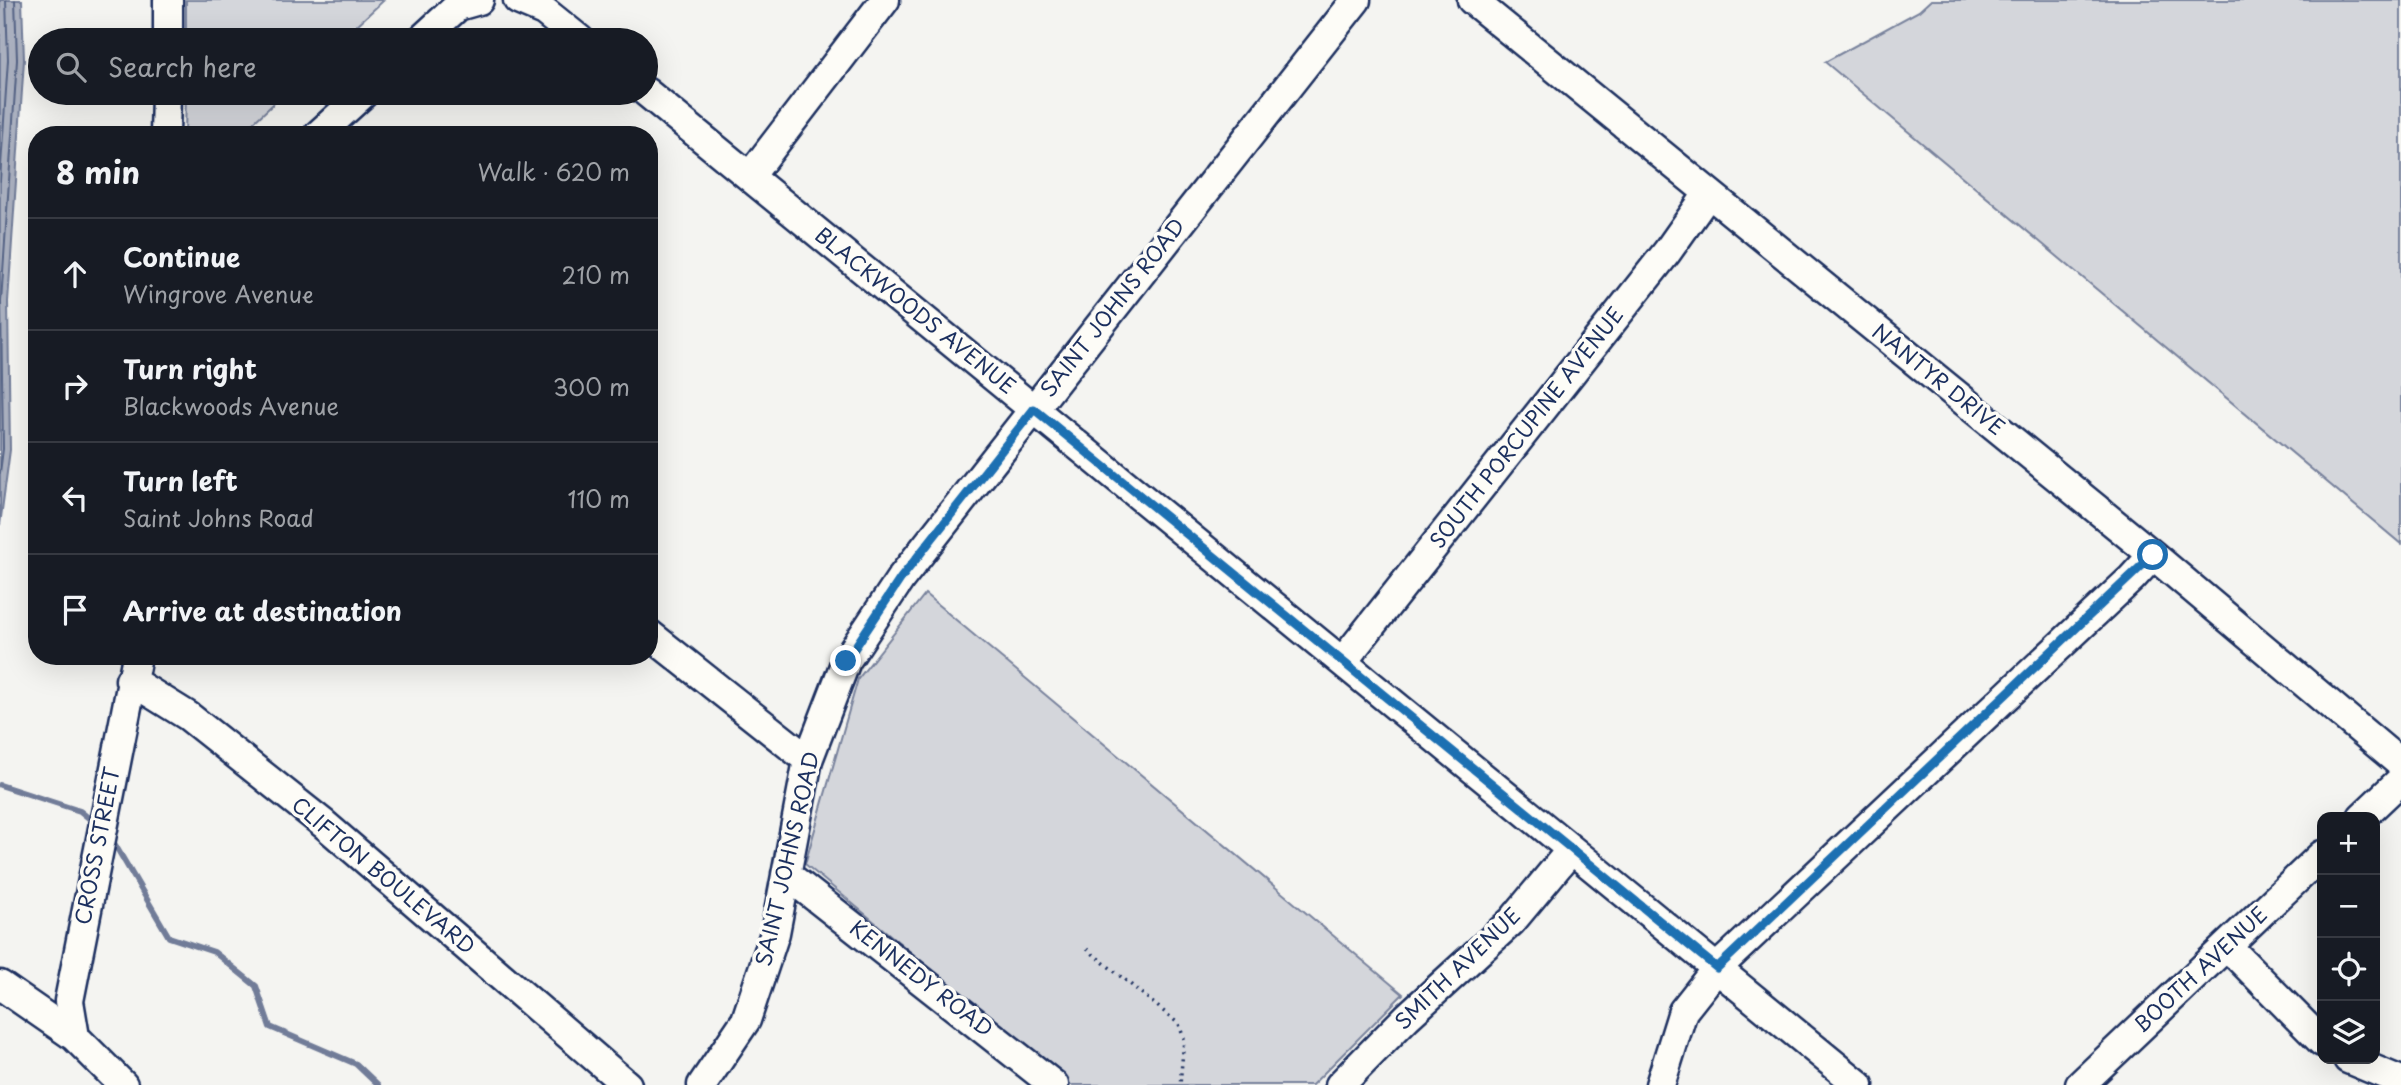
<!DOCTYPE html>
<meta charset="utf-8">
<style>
body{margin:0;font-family:"Playpen Sans",sans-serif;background:#20242c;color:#f1f3f6}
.controls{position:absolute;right:21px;bottom:21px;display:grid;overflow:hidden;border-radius:14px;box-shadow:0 7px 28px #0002}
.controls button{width:63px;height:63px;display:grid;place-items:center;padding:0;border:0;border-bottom:2px solid #363941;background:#171b24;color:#f1f3f6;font:35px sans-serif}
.stop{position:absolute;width:21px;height:21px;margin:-16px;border:5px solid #1f6fb2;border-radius:50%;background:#fff}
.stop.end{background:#1f6fb2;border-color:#fff;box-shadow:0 2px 7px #0008}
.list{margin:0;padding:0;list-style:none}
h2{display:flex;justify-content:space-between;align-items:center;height:91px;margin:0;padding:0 28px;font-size:30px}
h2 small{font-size:23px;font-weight:400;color:#9ea1a6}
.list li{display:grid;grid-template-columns:46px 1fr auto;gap:21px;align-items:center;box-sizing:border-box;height:112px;padding:0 28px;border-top:2px solid #363941}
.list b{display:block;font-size:26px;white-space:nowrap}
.list p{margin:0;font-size:23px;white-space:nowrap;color:#9ea1a6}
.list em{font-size:23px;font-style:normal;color:#9ea1a6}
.icon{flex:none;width:38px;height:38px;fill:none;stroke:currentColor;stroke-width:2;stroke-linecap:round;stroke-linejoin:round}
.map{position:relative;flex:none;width:2401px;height:1085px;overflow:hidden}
.search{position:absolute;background:#171b24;box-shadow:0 7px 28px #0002;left:28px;top:28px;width:630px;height:77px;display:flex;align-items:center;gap:18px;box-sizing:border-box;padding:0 24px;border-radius:38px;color:#9ea1a6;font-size:26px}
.panel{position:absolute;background:#171b24;box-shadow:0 7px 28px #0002;left:28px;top:126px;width:630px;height:539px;border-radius:28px}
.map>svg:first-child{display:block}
</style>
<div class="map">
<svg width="2401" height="1085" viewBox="0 0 2401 1085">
<rect width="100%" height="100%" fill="#f4f4f1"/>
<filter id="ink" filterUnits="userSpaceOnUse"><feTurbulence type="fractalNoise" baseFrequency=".0143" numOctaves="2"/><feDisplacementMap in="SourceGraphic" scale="14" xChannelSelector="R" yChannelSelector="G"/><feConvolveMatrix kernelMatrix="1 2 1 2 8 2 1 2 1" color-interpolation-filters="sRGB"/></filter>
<g filter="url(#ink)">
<!-- green -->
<path fill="#d4d6db" stroke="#78829c" stroke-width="2" d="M 186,0 L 384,0 L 341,40 L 186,40 Z
M 1931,0 L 2401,0 L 2401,544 L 1825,62 L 1919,11 Z
M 186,93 L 285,93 L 240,135 L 185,135 Z
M 925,594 L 1403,994 L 1312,1085 L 1070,1085 L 805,864 L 858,679 Z"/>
<!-- water -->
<path fill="#aab0bf" stroke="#717c98" stroke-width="2" d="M 0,0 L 22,0 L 24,60 L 8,302 L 10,450 L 0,525 Z"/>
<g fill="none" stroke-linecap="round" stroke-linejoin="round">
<!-- shore -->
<path stroke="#546385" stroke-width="2" d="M 0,181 L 8,60 L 6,0
M 0,473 L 3,449 L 1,302 L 17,60 L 15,0"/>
<!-- stream -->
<path stroke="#717c98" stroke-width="6" d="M 0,785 L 80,811 L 96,824
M 111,838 L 169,937 L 214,952 L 256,986 L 270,1027 L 356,1064 L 378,1085"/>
<!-- minor casing -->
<g stroke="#1b2f5e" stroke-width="33">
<path id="minor" d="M 518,0 L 544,11 L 580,40
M 1472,0 L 2153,555 L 2401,764
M 168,40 L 168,0
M 421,40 L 458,6 L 479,0
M 646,92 L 1859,1085
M 165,135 L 166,93
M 318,135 L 364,93
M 750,176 L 885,0
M 649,634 L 808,760
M 1343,661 L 1667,252 L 1708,194
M 130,680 L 188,716 L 324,824 L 627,1085
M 2362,817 L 2401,780
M 786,874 L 1054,1085
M 2227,946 L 2322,1042
M 0,985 L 75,1037 L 123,1085
M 75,1037 L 69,1001 L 137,656
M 2348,1059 L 2401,1081
M 702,1085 L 746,1020 L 775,933 L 808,760 L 846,661 L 901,578 L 1356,0
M 1340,1085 L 1407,1017 L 1512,921 L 1571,850
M 1660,1085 L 1683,1011 L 1717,968 L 2132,578 L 2153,555
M 2080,1085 L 2322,855"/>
</g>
<!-- path -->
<path stroke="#1b2f5e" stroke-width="3.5" stroke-dasharray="2 5" stroke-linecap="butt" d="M 1087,949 L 1179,1024 L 1184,1039 L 1180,1085"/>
<!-- minor -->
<use href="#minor" stroke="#fdfcf7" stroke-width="28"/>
</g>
</g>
<g fill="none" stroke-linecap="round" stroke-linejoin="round" filter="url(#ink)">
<!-- route -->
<path stroke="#1f6fb2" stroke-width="9" d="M 846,661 L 901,578 L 1034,409 L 1717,968 L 2153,555"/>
</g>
<g text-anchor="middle" stroke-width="7" stroke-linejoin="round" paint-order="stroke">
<!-- street labels -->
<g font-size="21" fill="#1b2f5e" stroke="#fdfcf7">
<text transform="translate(1113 308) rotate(-52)" y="7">SAINT JOHNS ROAD</text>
<text transform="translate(915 311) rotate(39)" y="7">BLACKWOODS AVENUE</text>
<text transform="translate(1938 380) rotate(39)" y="7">NANTYR DRIVE</text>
<text transform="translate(1527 428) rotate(-52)" y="7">SOUTH PORCUPINE AVENUE</text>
<text transform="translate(98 846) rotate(-79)" y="7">CROSS STREET</text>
<text transform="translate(788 859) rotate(-77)" y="7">SAINT JOHNS ROAD</text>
<text transform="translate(383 876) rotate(40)" y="7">CLIFTON BOULEVARD</text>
<text transform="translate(1458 969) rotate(-44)" y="7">SMITH AVENUE</text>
<text transform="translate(2201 970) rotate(-43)" y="7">BOOTH AVENUE</text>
<text transform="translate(921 979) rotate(38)" y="7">KENNEDY ROAD</text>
</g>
</g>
</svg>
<div class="controls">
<button>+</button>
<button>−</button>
<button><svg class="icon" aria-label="locate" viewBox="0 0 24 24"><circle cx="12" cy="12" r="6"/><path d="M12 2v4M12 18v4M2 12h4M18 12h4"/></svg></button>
<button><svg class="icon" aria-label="layers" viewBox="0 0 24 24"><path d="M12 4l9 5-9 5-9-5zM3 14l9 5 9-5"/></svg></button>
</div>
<div class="stop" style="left:2153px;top:555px"></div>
<div class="stop end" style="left:846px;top:661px"></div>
<div class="search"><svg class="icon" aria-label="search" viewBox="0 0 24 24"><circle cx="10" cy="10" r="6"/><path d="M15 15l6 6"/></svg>Search here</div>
<section class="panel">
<h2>8 min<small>Walk · 620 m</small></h2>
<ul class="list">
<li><svg class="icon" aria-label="ahead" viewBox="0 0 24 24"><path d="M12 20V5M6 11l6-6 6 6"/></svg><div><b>Continue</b><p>Wingrove Avenue</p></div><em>210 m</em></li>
<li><svg class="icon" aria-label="right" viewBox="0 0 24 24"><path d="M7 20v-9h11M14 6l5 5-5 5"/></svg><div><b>Turn right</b><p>Blackwoods Avenue</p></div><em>300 m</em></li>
<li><svg class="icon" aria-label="left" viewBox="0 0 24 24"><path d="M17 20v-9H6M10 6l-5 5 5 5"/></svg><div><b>Turn left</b><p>Saint Johns Road</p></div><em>110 m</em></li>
<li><svg class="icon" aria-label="arrive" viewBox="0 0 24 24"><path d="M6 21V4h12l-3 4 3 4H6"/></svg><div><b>Arrive at destination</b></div></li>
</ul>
</section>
</div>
